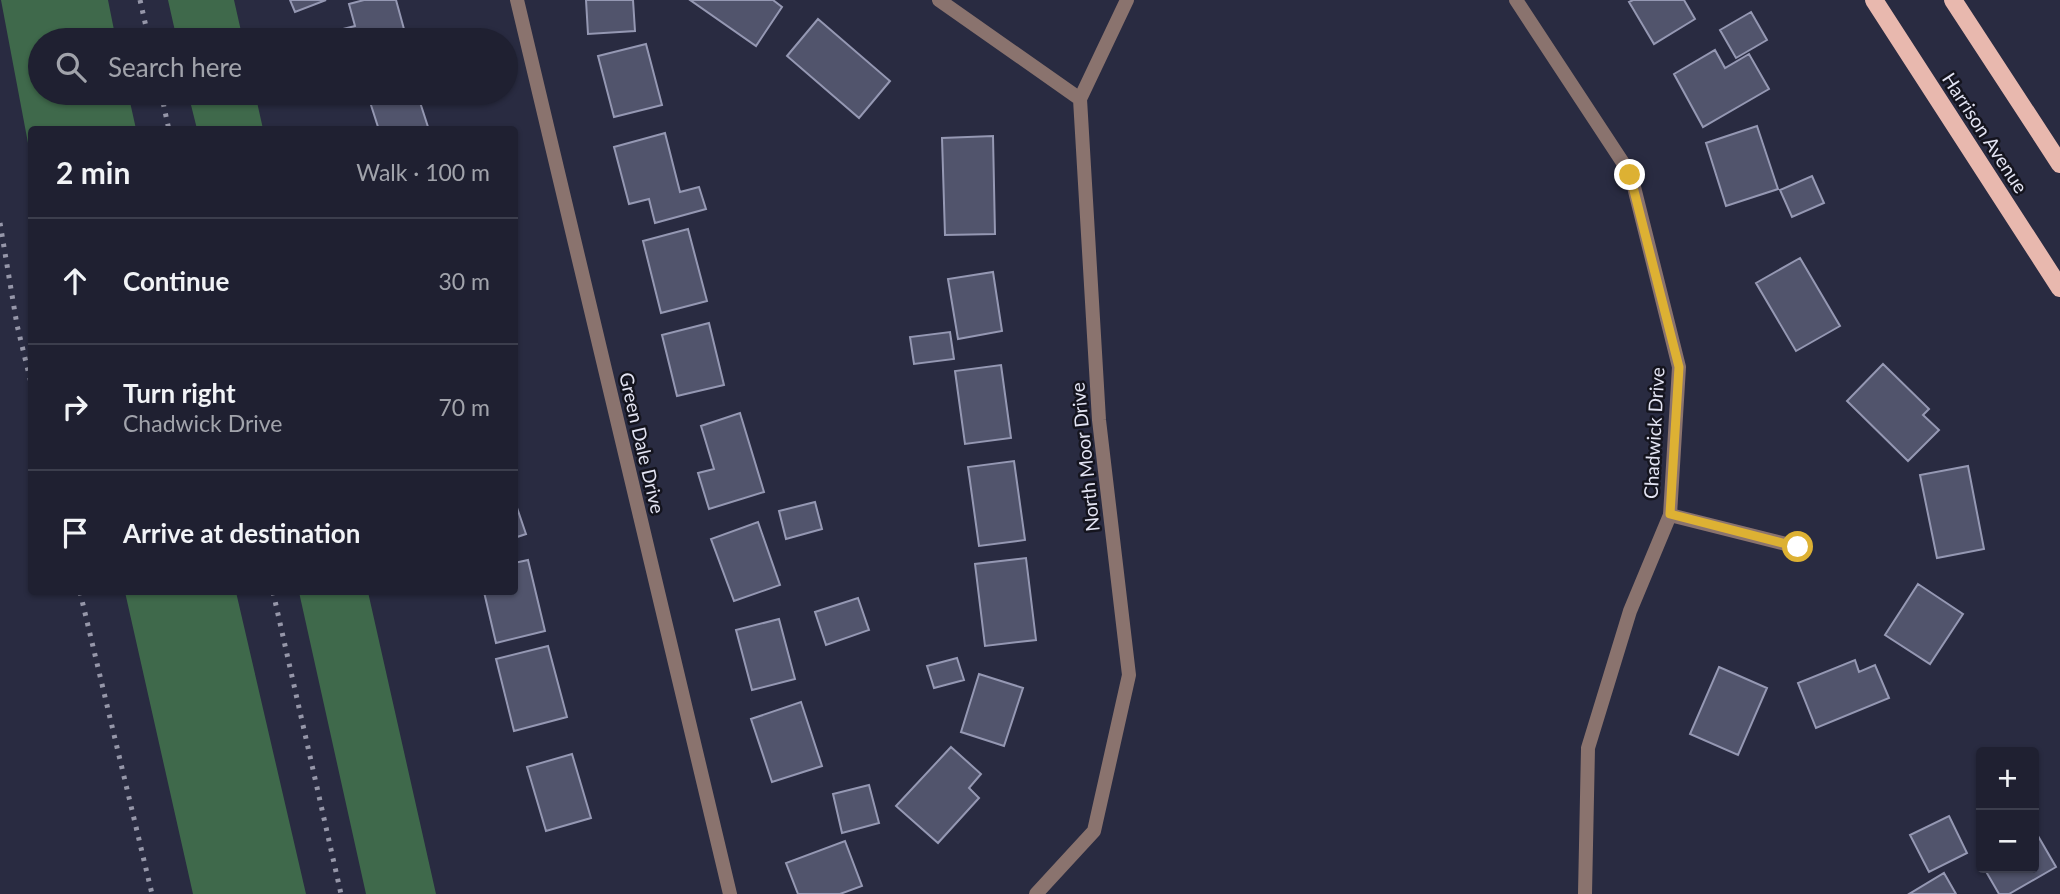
<!DOCTYPE html>
<meta charset="utf-8">
<style>
body{margin:0;font-family:Lato,sans-serif;background:#2c2d3d;color:#f1f3f6}
.controls{position:absolute;right:21px;bottom:21px;display:grid;overflow:hidden;border-radius:7px;box-shadow:0 2px 5px #0004}
.controls button{width:63px;height:63px;display:grid;place-items:center;padding:0;border:0;border-bottom:2px solid #3c3e4d;background:#1f2031;color:#f1f3f6;font:35px sans-serif}
.stop{position:absolute;width:21px;height:21px;margin:-16px;border:5px solid #ddb133;border-radius:50%;background:#fff}
.stop.end{background:#ddb133;border-color:#fff;box-shadow:0 2px 7px #0008}
.list{margin:0;padding:0;list-style:none}
h2{display:flex;justify-content:space-between;align-items:center;height:91px;margin:0;padding:0 28px;font-size:30px}
h2 small{font-size:23px;font-weight:400;color:#a1a3ab}
.list li{display:grid;grid-template-columns:46px 1fr auto;gap:21px;align-items:center;box-sizing:border-box;height:126px;padding:0 28px;border-top:2px solid #3c3e4d}
.list b{display:block;font-size:26px;white-space:nowrap}
.list p{margin:0;font-size:23px;white-space:nowrap;color:#a1a3ab}
.list em{font-size:23px;font-style:normal;color:#a1a3ab}
.icon{flex:none;width:38px;height:38px;fill:none;stroke:currentColor;stroke-width:2;stroke-linecap:round;stroke-linejoin:round}
.map{position:relative;flex:none;width:2060px;height:894px;overflow:hidden}
.search{position:absolute;background:#1f2031;box-shadow:0 2px 5px #0004;left:28px;top:28px;width:490px;height:77px;display:flex;align-items:center;gap:18px;box-sizing:border-box;padding:0 24px;border-radius:38px;color:#a1a3ab;font-size:26px}
.panel{position:absolute;background:#1f2031;box-shadow:0 2px 5px #0004;left:28px;top:126px;width:490px;height:469px;border-radius:7px}
.map>svg:first-child{display:block}
</style>
<div class="map">
<svg width="2060" height="894" viewBox="0 0 2060 894">
<rect width="100%" height="100%" fill="#292b41"/>
<!-- forest -->
<path fill="#3f694b" d="M 1,0 L 108,0 L 116,40 L 40,40 L 40,93 L 128,93 L 136,129 L 32,130 L 31,159 Z
M 168,0 L 234,0 L 243,40 L 177,40 Z
M 188,93 L 255,93 L 263,129 L 197,129 Z
M 125,592 L 236,592 L 306,894 L 193,894 Z
M 299,592 L 368,592 L 436,894 L 366,894 Z"/>
<!-- building -->
<path fill="#51546c" stroke="#9598b3" stroke-width="2" d="M 290,0 L 326,0 L 295,12 Z
M 364,0 L 396,0 L 407,40 L 341,40 L 339,30 L 355,26 L 349,4 Z
M 586,0 L 633,0 L 635,31 L 588,34 Z
M 690,0 L 773,0 L 782,7 L 756,46 Z
M 1633,0 L 1684,0 L 1695,19 L 1654,44 L 1629,2 Z
M 1751,12 L 1767,40 L 1736,58 L 1720,30 Z
M 818,19 L 890,81 L 859,118 L 787,56 Z
M 646,44 L 662,105 L 614,117 L 598,56 Z
M 1715,50 L 1725,68 L 1749,54 L 1769,89 L 1703,127 L 1674,74 Z
M 397,93 L 417,93 L 429,130 L 379,130 L 370,102 Z
M 1757,126 L 1778,189 L 1726,206 L 1706,143 Z
M 665,133 L 680,192 L 699,187 L 706,209 L 655,223 L 649,199 L 629,204 L 614,147 Z
M 993,136 L 995,234 L 945,235 L 942,138 Z
M 1812,176 L 1824,203 L 1792,217 L 1780,190 Z
M 688,229 L 707,301 L 661,313 L 643,241 Z
M 1800,258 L 1840,326 L 1796,351 L 1756,283 Z
M 993,272 L 1002,331 L 958,339 L 948,279 Z
M 709,323 L 724,385 L 677,396 L 662,335 Z
M 950,332 L 954,359 L 914,364 L 910,337 Z
M 1883,364 L 1929,409 L 1923,415 L 1939,430 L 1908,461 L 1847,401 Z
M 1001,365 L 1011,438 L 965,444 L 955,371 Z
M 740,413 L 764,492 L 709,509 L 698,473 L 714,469 L 701,426 Z
M 1014,461 L 1025,540 L 979,546 L 968,467 Z
M 1968,466 L 1984,549 L 1937,558 L 1920,475 Z
M 514,499 L 526,534 L 514,538 Z
M 815,502 L 822,529 L 786,539 L 779,511 Z
M 758,522 L 780,585 L 734,601 L 711,539 Z
M 1026,558 L 1036,640 L 985,646 L 975,564 Z
M 528,560 L 545,631 L 496,643 L 484,592 L 514,592 L 514,563 Z
M 1918,584 L 1963,614 L 1930,664 L 1885,635 Z
M 858,598 L 869,630 L 826,645 L 815,612 Z
M 779,619 L 795,679 L 752,690 L 736,630 Z
M 548,646 L 567,717 L 514,731 L 496,659 Z
M 957,658 L 964,680 L 934,688 L 927,666 Z
M 1855,660 L 1859,672 L 1875,665 L 1889,698 L 1816,728 L 1798,683 Z
M 1719,667 L 1767,688 L 1738,755 L 1690,734 Z
M 979,674 L 1023,688 L 1004,746 L 961,732 Z
M 801,702 L 822,766 L 772,782 L 751,719 Z
M 951,747 L 981,774 L 969,788 L 979,798 L 938,843 L 896,806 Z
M 572,754 L 591,818 L 546,831 L 527,767 Z
M 869,785 L 879,823 L 842,833 L 833,794 Z
M 1949,816 L 1967,853 L 1929,872 L 1910,835 Z
M 2034,829 L 2056,867 L 2009,894 L 1999,894 L 1984,868 L 2034,868 Z
M 845,841 L 862,886 L 840,894 L 798,894 L 786,863 Z
M 1944,873 L 1956,894 L 1909,894 Z"/>
<g fill="none" stroke-linecap="round" stroke-linejoin="round">
<!-- lane -->
<path stroke="#8a736e" stroke-width="14" d="M 1670,515 L 1798,547"/>
<!-- street -->
<path stroke="#8a736e" stroke-width="14" d="M 517,0 L 730,894
M 939,0 L 1080,99
M 1516,0 L 1631,175 L 1679,367 L 1670,515 L 1630,611 L 1588,748 L 1585,894
M 1036,894 L 1094,831 L 1129,675 L 1099,420 L 1080,99 L 1127,0"/>
<!-- primary -->
<path stroke="#e8b8ae" stroke-width="18" d="M 1874,0 L 2060,288
M 1953,0 L 2060,164"/>
<!-- rail -->
<path stroke="#9697a9" stroke-width="5" stroke-dasharray="3.5 7" stroke-linecap="butt" d="M 140,0 L 149,40
M 161,93 L 169,130
M 0,223 L 17,325 L 32,387
M 80,592 L 152,894
M 273,592 L 341,894"/>
</g>
<g fill="none" stroke-linecap="round" stroke-linejoin="round">
<!-- route -->
<path stroke="#ddb133" stroke-width="9" d="M 1630,175 L 1679,367 L 1670,514 L 1798,547"/>
</g>
<g text-anchor="middle" stroke-width="5" stroke-linejoin="round" paint-order="stroke">
<!-- street labels -->
<g font-size="19" fill="#e3e4f3" stroke="#14141e">
<text transform="translate(1985 133) rotate(57)" y="7">Harrison Avenue</text>
<text transform="translate(1654 433) rotate(-87)" y="7">Chadwick Drive</text>
<text transform="translate(642 443) rotate(77)" y="7">Green Dale Drive</text>
<text transform="translate(1085 457) rotate(-96)" y="7">North Moor Drive</text>
</g>
</g>
</svg>
<div class="controls">
<button>+</button>
<button>−</button>
</div>
<div class="stop" style="left:1798px;top:547px"></div>
<div class="stop end" style="left:1630px;top:175px"></div>
<div class="search"><svg class="icon" aria-label="search" viewBox="0 0 24 24"><circle cx="10" cy="10" r="6"/><path d="M15 15l6 6"/></svg>Search here</div>
<section class="panel">
<h2>2 min<small>Walk · 100 m</small></h2>
<ul class="list">
<li><svg class="icon" aria-label="ahead" viewBox="0 0 24 24"><path d="M12 20V5M6 11l6-6 6 6"/></svg><div><b>Continue</b></div><em>30 m</em></li>
<li><svg class="icon" aria-label="right" viewBox="0 0 24 24"><path d="M7 20v-9h11M14 6l5 5-5 5"/></svg><div><b>Turn right</b><p>Chadwick Drive</p></div><em>70 m</em></li>
<li><svg class="icon" aria-label="arrive" viewBox="0 0 24 24"><path d="M6 21V4h12l-3 4 3 4H6"/></svg><div><b>Arrive at destination</b></div></li>
</ul>
</section>
</div>
